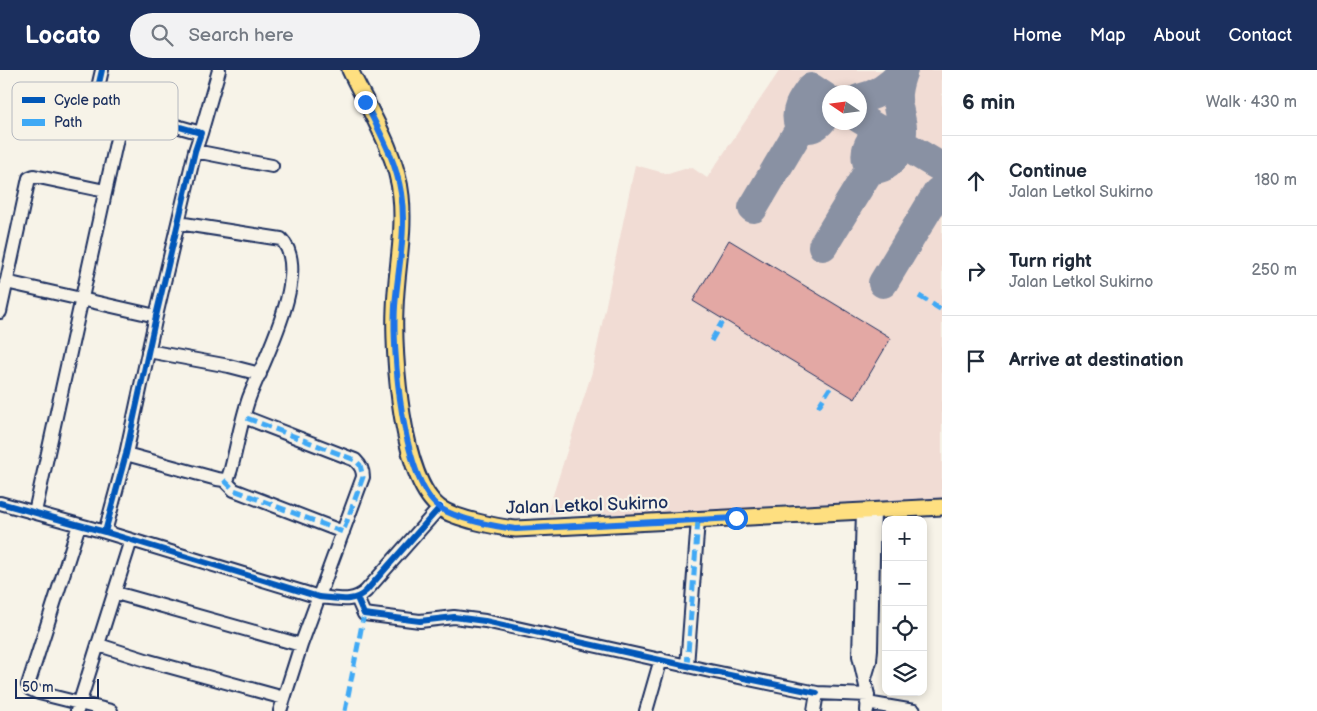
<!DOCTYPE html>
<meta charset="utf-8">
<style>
body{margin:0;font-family:"Balsamiq Sans",sans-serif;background:#f2f2f3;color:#1f2937}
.controls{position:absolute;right:15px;bottom:15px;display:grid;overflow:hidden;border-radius:10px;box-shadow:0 2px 8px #0003}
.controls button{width:45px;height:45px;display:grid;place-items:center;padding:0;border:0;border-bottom:1px solid #e0e1e3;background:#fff;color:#1f2937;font:25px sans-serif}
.compass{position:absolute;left:822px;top:15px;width:45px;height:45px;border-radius:50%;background:#fff;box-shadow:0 2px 8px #0003;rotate:283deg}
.scale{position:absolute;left:15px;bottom:12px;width:84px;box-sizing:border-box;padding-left:5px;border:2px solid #1b2f5e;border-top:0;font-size:14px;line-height:18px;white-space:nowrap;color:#1b2f5e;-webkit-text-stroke:4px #f7f3e8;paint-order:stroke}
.stop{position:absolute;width:15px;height:15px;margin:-11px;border:4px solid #1a73e8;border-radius:50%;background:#fff}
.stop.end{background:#1a73e8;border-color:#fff;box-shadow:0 1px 5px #0008}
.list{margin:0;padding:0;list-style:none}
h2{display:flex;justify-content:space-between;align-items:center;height:65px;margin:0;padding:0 20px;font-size:21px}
h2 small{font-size:16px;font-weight:400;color:#747a83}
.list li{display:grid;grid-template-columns:32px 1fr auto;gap:15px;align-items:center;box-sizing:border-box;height:90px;padding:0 20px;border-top:1px solid #e0e1e3}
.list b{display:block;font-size:19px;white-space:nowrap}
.list p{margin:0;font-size:16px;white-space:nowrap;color:#747a83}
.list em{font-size:16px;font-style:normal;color:#747a83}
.icon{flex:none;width:28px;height:28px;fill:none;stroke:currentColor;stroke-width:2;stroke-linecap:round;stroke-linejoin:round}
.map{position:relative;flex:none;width:942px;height:641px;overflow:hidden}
header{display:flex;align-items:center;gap:30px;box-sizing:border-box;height:70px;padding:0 25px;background:#1b2f5e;color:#fff}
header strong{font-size:24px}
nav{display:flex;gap:28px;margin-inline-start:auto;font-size:18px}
.search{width:350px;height:45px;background:#f2f2f3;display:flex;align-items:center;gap:12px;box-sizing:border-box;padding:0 18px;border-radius:28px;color:#747a83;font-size:19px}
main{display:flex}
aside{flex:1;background:#fff}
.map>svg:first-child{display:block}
</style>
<header>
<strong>Locato</strong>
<div class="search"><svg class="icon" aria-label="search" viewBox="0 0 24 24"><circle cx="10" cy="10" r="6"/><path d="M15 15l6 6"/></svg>Search here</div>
<nav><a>Home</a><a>Map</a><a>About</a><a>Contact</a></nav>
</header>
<main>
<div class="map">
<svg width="942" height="641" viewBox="0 0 942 641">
<rect width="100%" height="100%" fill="#f7f3e8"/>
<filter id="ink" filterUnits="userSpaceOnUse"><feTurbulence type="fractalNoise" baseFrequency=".02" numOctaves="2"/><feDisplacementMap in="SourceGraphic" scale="10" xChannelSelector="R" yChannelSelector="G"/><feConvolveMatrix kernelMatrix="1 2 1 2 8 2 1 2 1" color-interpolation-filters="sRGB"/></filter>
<g filter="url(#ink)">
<!-- built -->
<path fill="#f1dcd4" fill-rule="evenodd" d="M 780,0 L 942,0 L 942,430 L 781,435 L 688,444 L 547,444 L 592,302 L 635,95 L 668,104 L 691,97 L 707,108 ZM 829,22 L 859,22 L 859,52 L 829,52 Z"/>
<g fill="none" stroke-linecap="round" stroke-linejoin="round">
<!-- taxiway -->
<path stroke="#8991a3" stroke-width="30" d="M 859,29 C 877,25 893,15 903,0
M 829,30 L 811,18 C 802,30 794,41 799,55 C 813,64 823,51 829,39
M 859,48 L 942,98
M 880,60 C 868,72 862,83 870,99 C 892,100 903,78 902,58 C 901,46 896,35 897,23 C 898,14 900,8 903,0
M 753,138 L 801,57
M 823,176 L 870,99
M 883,213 L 938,122"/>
</g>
<!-- building -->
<path fill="#e3a8a4" stroke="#1b2f5e" d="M 729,170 L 891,268 L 855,329 L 693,231 Z"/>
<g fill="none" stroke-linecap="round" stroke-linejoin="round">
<!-- minor casing -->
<g stroke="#1b2f5e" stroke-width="16">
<path id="minor" d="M 102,0 L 99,13 L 98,29 L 123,41 L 201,63 L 195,81 L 156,246 L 126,384 L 105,462
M 201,63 L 219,0
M 195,81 L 272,96
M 6,212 L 156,246
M 0,242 L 29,108 L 34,106 L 105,121
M 148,281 L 229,296 L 260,304
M 244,347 L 355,390 C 361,396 363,400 363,407 L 301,575 L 280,641
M 126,384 L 217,409 L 224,410 L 228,408 L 231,399 C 237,376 241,351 249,328 C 262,293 313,201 281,169 L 178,153
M 224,410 L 234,420 L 343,462
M 0,433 L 105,462 L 319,527 C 336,528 353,534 366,521 L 440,437
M 863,441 L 859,586 L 868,625 L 867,641
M 35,442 L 123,41
M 79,455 L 28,615 L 30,619 L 39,623 L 111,641
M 116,523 L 301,575
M 357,528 L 364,544 L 420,551 L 454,547 L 485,551 L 710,601 L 817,623
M 99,575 L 149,591 L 284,628
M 687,596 L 698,450
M 865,608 L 870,591 L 871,579 L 874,440
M 867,633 L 914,641
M 77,641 L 131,470
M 646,641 L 661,589
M 814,641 L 817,623 L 868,625"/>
</g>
<!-- major casing -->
<g stroke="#1b2f5e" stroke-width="19">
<path id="major" d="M 350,0 C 368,38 397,83 401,126 C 405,164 396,201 395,239 C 393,284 401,410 440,438 C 456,449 497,457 516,459 L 942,437"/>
</g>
<!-- minor -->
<use href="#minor" stroke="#f7f3e8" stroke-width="12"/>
<!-- major -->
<use href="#major" stroke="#fedf80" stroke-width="15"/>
<!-- quiet -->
<path stroke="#3fa9f5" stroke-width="5" stroke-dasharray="10 5" stroke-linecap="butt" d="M 919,226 L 942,240
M 711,271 L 722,252
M 818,337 L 830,318
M 224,410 L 234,420 L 343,462 L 363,407 L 360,395 L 355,390 L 244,347
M 687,596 L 698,450
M 345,641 L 364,544 L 362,540"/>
<!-- cycleway casing -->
<g stroke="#f7f3e8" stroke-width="9">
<path id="cycleway" d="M 102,0 L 99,13 L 98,29 L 123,41 L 201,63 L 195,81 L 156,246 L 126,384 L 105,462
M 0,433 L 105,462 L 319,527 C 336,528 353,534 366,521 L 440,437
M 357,528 L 364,544 L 420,551 L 454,547 L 485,551 L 710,601 L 817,623"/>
</g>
<!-- cycleway -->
<use href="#cycleway" stroke="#0057b8" stroke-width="6"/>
</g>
</g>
<g fill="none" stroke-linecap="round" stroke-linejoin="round" filter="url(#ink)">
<!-- route -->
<path stroke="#1a73e8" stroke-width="6" d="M 365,32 C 379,61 396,90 401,123 C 407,160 398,199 395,236 C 392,280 402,411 440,438 C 457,449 496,457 516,459 L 736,448"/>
</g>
<g text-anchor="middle" stroke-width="4.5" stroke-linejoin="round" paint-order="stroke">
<!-- street labels -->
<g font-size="18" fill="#1b2f5e" stroke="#f7f3e8">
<text transform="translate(587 435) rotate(-2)" y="6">Jalan Letkol Sukirno</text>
</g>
</g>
<!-- legend -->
<rect x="12" y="12" width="166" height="58" rx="8" fill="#f7f3e8" stroke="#b5b8bf" stroke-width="1"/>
<rect x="22" y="27" width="23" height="6" fill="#0057b8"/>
<rect x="22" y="49" width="23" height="7" fill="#3fa9f5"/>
<g font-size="14" fill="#1b2f5e">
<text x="54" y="35">Cycle path</text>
<text x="54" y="57">Path</text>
</g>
</svg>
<div class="controls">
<button>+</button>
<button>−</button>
<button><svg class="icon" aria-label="locate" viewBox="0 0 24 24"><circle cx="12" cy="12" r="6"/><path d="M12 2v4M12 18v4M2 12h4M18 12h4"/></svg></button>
<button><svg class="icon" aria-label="layers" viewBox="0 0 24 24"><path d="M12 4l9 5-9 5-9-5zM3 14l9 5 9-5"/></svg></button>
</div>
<svg class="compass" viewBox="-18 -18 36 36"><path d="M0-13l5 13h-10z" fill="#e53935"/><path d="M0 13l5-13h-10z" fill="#747a83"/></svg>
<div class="scale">50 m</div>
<div class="stop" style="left:736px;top:448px"></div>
<div class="stop end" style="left:365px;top:32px"></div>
</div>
<aside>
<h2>6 min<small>Walk · 430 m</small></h2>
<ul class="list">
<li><svg class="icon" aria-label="ahead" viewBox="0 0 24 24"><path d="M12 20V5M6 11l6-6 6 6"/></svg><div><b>Continue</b><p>Jalan Letkol Sukirno</p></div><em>180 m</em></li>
<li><svg class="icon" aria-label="right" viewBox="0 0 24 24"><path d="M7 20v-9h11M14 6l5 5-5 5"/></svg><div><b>Turn right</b><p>Jalan Letkol Sukirno</p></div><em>250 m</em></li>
<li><svg class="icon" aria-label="arrive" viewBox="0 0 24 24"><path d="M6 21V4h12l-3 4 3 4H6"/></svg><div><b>Arrive at destination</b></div></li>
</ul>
</aside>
</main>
